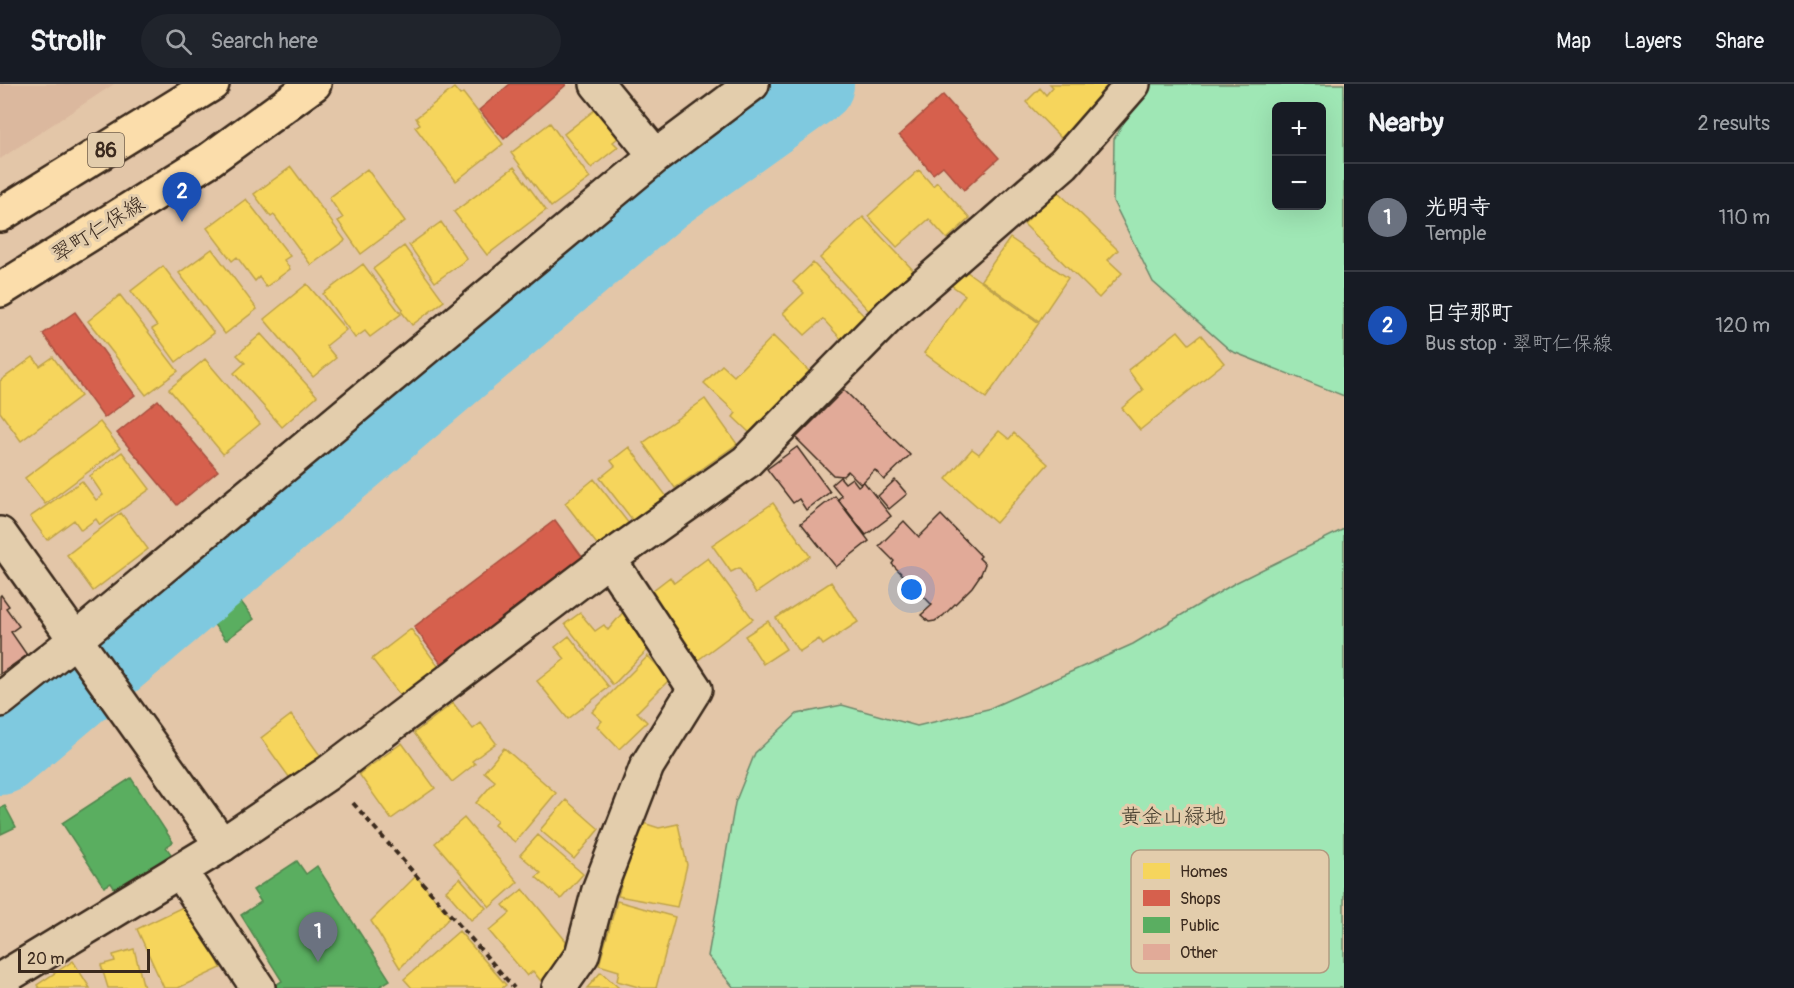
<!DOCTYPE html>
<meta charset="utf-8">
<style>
body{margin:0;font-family:Pangolin,"Klee One",sans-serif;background:#20242c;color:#f1f3f6}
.controls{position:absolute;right:18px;top:18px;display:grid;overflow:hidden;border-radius:9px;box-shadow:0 6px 24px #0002}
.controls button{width:54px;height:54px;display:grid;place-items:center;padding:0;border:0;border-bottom:2px solid #363941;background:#171b24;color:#f1f3f6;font:30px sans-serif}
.scale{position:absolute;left:18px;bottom:15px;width:132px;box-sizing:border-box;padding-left:6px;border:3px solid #3b2a1e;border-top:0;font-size:16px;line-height:21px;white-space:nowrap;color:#3b2a1e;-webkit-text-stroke:4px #e3cdac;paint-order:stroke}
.you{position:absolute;left:912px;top:506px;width:21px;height:21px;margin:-15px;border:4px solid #fff;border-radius:50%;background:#1a73e8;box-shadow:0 0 0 9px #1a73e833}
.badge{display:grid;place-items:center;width:39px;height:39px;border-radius:50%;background:#8c9099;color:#fff;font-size:20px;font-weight:700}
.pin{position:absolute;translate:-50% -50px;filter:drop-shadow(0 2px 3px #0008)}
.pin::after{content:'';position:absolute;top:32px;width:21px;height:18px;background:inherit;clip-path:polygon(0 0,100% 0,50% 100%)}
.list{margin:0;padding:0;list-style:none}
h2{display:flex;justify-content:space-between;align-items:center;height:78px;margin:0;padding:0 24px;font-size:26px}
h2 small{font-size:20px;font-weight:400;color:#9ea1a6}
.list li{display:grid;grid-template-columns:39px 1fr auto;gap:18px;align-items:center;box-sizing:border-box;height:108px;padding:0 24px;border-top:2px solid #363941}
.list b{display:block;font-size:22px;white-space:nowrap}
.list p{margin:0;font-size:20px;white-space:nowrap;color:#9ea1a6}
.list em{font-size:20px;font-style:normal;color:#9ea1a6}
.icon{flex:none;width:33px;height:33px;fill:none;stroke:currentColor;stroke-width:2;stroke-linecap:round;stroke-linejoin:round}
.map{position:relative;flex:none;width:1344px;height:904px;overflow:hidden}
header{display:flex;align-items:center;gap:36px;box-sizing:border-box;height:84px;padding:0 30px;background:#171b24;border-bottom:2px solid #363941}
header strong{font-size:28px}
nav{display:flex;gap:33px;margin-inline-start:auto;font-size:21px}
.search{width:420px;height:54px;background:#20242c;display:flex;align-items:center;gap:15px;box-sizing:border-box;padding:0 21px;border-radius:33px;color:#9ea1a6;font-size:22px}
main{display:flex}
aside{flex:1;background:#171b24}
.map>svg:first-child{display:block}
</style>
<header>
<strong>Strollr</strong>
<div class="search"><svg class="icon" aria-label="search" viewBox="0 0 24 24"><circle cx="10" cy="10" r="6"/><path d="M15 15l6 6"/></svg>Search here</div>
<nav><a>Map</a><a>Layers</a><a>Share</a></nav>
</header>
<main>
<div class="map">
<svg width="1344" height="904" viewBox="0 0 1344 904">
<rect width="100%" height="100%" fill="#e3c6a8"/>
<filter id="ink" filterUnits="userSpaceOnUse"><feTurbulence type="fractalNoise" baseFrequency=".0167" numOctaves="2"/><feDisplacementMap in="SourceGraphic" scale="12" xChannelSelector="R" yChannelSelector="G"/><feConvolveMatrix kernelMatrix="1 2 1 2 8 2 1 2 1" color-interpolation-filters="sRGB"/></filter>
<g filter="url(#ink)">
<!-- built -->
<path fill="#dbb89e" d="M 0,0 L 114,0 L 0,75 Z"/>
<!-- green -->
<path fill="#9fe7b5" stroke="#6d886a" stroke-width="1.5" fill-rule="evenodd" d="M 1146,0 L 1344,0 L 1344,312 L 1231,267 L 1153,198 L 1113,117 L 1114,55 ZM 1276,22 L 1322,22 L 1322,122 L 1276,122 Z
M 1344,445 L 1344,904 L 734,904 L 708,872 L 735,719 L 755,669 L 797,630 L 842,621 L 917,642 L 988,625 L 1133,560 L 1235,499 Z"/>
<!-- homes -->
<path fill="#f6d55c" stroke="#bea249" stroke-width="1.5" d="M 1050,0 L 1109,0 L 1113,4 L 1061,54 L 1026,18 L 1040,4 L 1046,11 L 1053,3 Z
M 454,4 L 460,11 L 463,9 L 503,60 L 456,97 L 415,43 L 420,40 L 416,34 Z
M 596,25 L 619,53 L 613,58 L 618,63 L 591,84 L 564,50 Z
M 550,39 L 590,94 L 551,123 L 511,69 Z
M 291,83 L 345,156 L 311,181 L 274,131 L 271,133 L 254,110 Z
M 514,83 L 546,126 L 487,171 L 454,128 Z
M 367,85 L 405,137 L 361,170 L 338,137 L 343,134 L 329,114 Z
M 919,86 L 933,102 L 937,98 L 970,134 L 947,155 L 929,135 L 897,163 L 868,132 Z
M 1056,106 L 1118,166 L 1108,176 L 1122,189 L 1099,214 L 1024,140 Z
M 246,115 L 290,172 L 284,176 L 290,185 L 266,203 L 259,193 L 255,197 L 237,173 L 232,177 L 207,144 Z
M 863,133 L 914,187 L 870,228 L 820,174 Z
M 441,138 L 467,175 L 435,198 L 409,161 Z
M 1010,154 L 1068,194 L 1039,237 L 981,196 Z
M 404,162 L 444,217 L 412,241 L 401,227 L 403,225 L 373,185 Z
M 212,165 L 257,225 L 225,250 L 179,189 Z
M 813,179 L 866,234 L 842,256 L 823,235 L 805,251 L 783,229 L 804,209 L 793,198 Z
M 363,180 L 401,230 L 370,253 L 365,247 L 355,254 L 323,210 Z
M 163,182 L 214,249 L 176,278 L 152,245 L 157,242 L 131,207 Z
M 963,185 L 1039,239 L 986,314 L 924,269 L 965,211 L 951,201 Z
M 307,200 L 346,246 L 326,262 L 336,274 L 313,293 L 264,235 Z
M 120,211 L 178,287 L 146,311 L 88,237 Z
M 1178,247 L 1189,260 L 1201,251 L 1224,279 L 1140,346 L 1122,324 L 1143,306 L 1128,286 Z
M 261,250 L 317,312 L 282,343 L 234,289 L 245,279 L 237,271 Z
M 773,252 L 812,290 L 751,350 L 733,333 L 736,329 L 704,299 L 722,281 L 734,292 Z
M 33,273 L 40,282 L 53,273 L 81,312 L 21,357 L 0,328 L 0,297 Z
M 205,275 L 260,340 L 223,370 L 169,305 Z
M 705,315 L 737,360 L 675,404 L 643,359 Z
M 100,338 L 120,364 L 45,420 L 25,394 Z
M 999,347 L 1009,355 L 1014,349 L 1048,380 L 996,439 L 946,395 L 972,365 L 979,370 Z
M 629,363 L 671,418 L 638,443 L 600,394 L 615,382 L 611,377 Z
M 122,368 L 150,405 L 100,441 L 96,435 L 81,446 L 74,436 L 47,456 L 30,433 L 82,397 L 96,416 L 103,411 L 90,392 Z
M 594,395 L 633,445 L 603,468 L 565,419 Z
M 773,419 L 810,472 L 756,509 L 739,484 L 731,488 L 712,461 Z
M 121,429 L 148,465 L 93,507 L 67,471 Z
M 708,474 L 753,535 L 698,576 L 648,510 L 670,493 L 674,499 Z
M 831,498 L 858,538 L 823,561 L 819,555 L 799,568 L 776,534 Z
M 625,526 L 653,560 L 613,601 L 565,540 L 580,529 L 595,547 L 604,541 L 608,546 Z
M 768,537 L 786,565 L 763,580 L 745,552 Z
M 411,545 L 441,586 L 403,615 L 372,575 Z
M 569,552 L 609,603 L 568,635 L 537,597 L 565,575 L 555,563 Z
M 648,572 L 670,595 L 637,628 L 647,638 L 619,665 L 597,642 L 602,637 L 592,628 Z
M 453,619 L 473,645 L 481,639 L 496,659 L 472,677 L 475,680 L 452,698 L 414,649 Z
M 291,631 L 322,674 L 292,697 L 261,654 Z
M 402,659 L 435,704 L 391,735 L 359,690 Z
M 504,664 L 556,709 L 515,758 L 494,741 L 497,736 L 476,719 L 495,697 L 484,688 Z
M 566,716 L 599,745 L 574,775 L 540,746 Z
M 464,734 L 518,798 L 490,823 L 435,759 Z
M 640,738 L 659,744 L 678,740 L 687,781 L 677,823 L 618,812 Z
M 538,751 L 583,790 L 561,815 L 536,793 L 541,789 L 520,771 Z
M 416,792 L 450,833 L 400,884 L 371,837 Z
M 460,794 L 486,824 L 471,836 L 446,807 Z
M 523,805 L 566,857 L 566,871 L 541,897 L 533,887 L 527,892 L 489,847 L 510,829 L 503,821 Z
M 617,817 L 675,833 L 656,904 L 642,904 L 617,897 L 619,887 L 599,881 Z
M 191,819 L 221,884 L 178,904 L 164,904 L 137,845 Z
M 459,847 L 506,901 L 502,904 L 412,904 L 404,895 Z
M 134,865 L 144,904 L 108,904 L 101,881 L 115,877 L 113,871 Z
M 73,877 L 90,904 L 39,904 L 37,901 Z
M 601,888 L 619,904 L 587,904 Z"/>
<!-- shops -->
<path fill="#d6604d" stroke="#a8503f" stroke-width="1.5" d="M 510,0 L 565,0 L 566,1 L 504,55 L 479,26 Z
M 943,11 L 999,74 L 964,106 L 943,82 L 933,90 L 899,51 Z
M 75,228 L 135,311 L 104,334 L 43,250 Z
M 158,316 L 218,387 L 177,421 L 117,349 Z
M 555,436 L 583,474 L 442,581 L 414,543 Z"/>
<!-- public -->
<path fill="#5aae61" stroke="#51864d" stroke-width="1.5" d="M 236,511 L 254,535 L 226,556 L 208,533 Z
M 131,694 L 173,758 L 166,763 L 171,770 L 116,807 L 111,799 L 104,803 L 62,739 Z
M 5,722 L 16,743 L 1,750 L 0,724 Z
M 297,777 L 306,790 L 317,782 L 390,896 L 377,904 L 276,904 L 274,902 L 282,897 L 241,831 L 261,818 L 253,806 Z"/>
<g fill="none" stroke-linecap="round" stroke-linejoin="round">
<!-- river -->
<path stroke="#7fc9df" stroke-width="80" d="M 0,671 L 660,110 L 814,0"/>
</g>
<!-- building -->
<path fill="#e1aa98" stroke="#3b2a1e" stroke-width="1.5" d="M 844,306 L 910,371 L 884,396 L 875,386 L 861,400 L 848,387 L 843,392 L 833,391 L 796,354 Z
M 797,363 L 830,408 L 806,426 L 799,415 L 793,419 L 767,385 Z
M 840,393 L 845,399 L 852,394 L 858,402 L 864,398 L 891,432 L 866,451 L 838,415 L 842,412 L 832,400 Z
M 895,396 L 907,410 L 889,425 L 878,412 Z
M 835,412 L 869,457 L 836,483 L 801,439 Z
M 941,431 L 981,472 L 979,474 L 985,480 L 981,490 L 972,503 L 943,532 L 935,537 L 929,538 L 921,531 L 932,521 L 892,480 L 894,477 L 879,462 L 904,437 L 919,453 Z
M 1,511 L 9,522 L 6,524 L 19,542 L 11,548 L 27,571 L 0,590 L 0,512 Z"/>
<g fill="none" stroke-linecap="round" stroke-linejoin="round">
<!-- minor casing -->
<g stroke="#3b2a1e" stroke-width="38">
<path id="minor" d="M 597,0 L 656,72
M 0,616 L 75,556 L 656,72 L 752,0
M 180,787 L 258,904
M 0,896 L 222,761 L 328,689 L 609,475 L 746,378 L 890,231 L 1064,79 L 1133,0
M 559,904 L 582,871 L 599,806 L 647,682 L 695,605 L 609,475"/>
</g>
<!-- tertiary casing -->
<g stroke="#3b2a1e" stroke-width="38">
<path id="tertiary" d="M 0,450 L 222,761"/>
</g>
<!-- primary casing -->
<g stroke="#3b2a1e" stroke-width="38">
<path id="primary" d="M 0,131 L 212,0
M 0,206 L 209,76 L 314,0"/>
</g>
<!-- path -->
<path stroke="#3b2a1e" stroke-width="4" stroke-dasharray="6 4.5" stroke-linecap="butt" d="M 353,719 L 514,904"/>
<!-- minor -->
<use href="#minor" stroke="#e3cdac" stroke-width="33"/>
<!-- tertiary -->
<use href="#tertiary" stroke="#e3cdac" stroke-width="33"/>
<!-- primary -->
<use href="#primary" stroke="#fbddab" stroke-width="33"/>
</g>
</g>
<g text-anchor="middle" stroke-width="6" stroke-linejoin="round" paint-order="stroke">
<!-- shield labels -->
<rect fill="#e3cdac" stroke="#6d5b49" stroke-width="1.5" x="88" y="49" width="36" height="34" rx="4.5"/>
<g font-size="20" font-weight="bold" fill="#3b2a1e">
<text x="106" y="73">86</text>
</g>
<!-- street labels -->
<g font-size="21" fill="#3b2a1e" stroke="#e3cdac">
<text transform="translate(98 145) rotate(-32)" y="7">翠町仁保線</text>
</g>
<!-- park labels -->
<g font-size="21" fill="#453d2d" stroke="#e3cdac">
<text x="1173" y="739">黄金山緑地</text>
</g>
</g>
<!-- legend -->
<rect x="1131" y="766" width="198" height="123" rx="9" fill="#e3cdac" stroke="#b19c81" stroke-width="1.5"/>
<rect x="1143" y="779" width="27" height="16" fill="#f6d55c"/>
<rect x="1143" y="806" width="27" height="16" fill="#d6604d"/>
<rect x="1143" y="833" width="27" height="16" fill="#5aae61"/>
<rect x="1143" y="860" width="27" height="16" fill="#e1aa98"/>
<g font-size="16" fill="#3b2a1e">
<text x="1180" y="793">Homes</text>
<text x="1180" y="820">Shops</text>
<text x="1180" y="847">Public</text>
<text x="1180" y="874">Other</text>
</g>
</svg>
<div class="controls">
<button>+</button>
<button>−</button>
</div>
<div class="scale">20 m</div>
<div class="you"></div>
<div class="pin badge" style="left:318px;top:878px;background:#6b7280">1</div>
<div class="pin badge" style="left:182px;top:138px;background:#1a4fb4">2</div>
</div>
<aside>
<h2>Nearby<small>2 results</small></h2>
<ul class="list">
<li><span class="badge" style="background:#6b7280">1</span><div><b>光明寺</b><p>Temple</p></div><em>110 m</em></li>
<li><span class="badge" style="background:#1a4fb4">2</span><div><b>日宇那町</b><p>Bus stop · 翠町仁保線</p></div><em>120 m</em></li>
</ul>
</aside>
</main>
